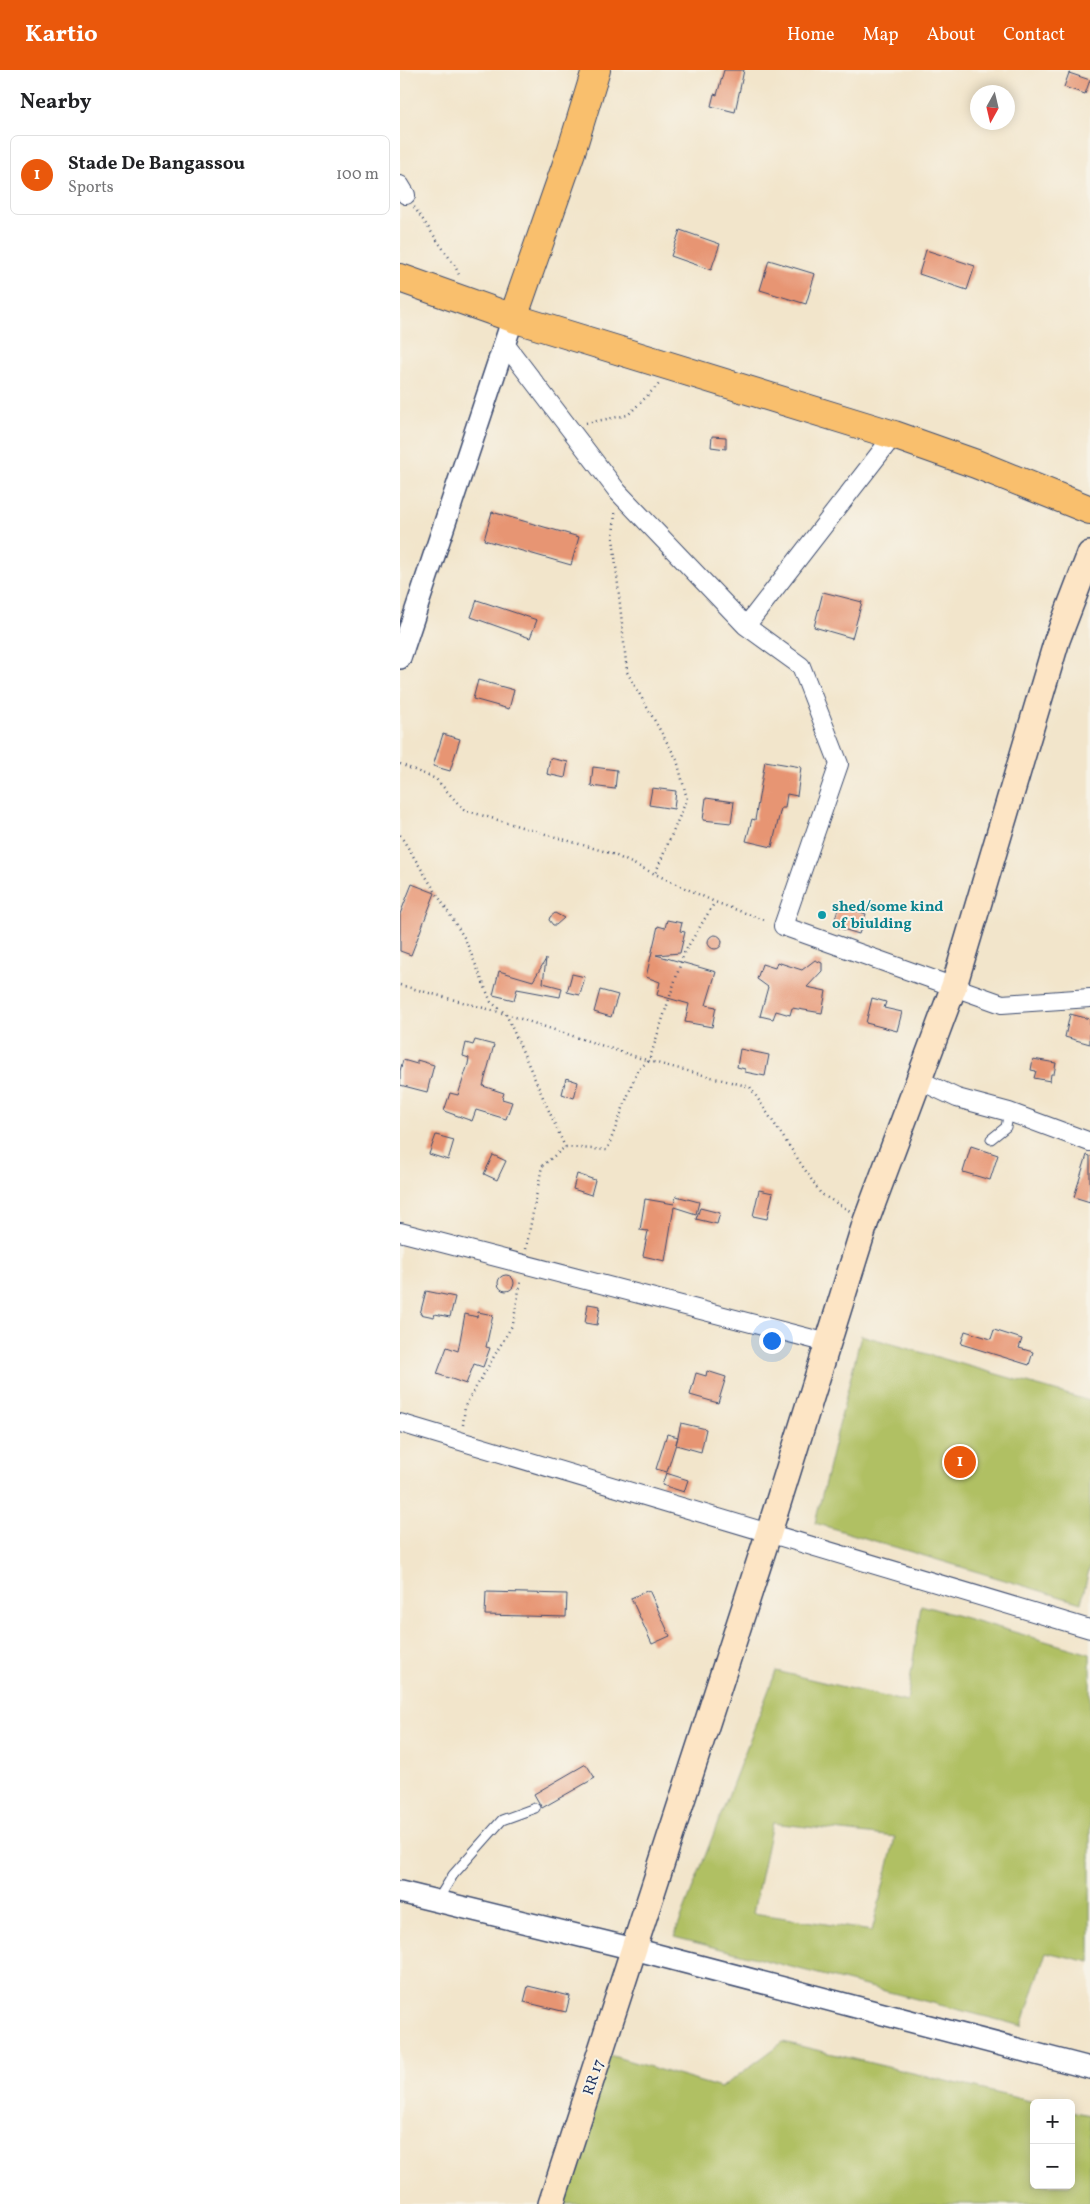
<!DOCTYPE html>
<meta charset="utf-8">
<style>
body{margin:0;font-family:Vollkorn,serif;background:#f6f6f6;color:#202124}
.controls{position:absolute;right:15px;bottom:15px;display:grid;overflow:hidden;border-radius:8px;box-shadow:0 2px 12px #0003}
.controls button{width:45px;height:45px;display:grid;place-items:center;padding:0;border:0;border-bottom:1px solid #e0e0e0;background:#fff;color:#202124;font:25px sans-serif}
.compass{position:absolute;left:570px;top:15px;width:45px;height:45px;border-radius:50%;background:#fff;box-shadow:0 2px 12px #0003;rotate:188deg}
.you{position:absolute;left:371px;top:1270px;width:18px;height:18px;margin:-12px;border:4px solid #fff;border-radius:50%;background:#1a73e8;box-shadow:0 0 0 8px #1a73e833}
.badge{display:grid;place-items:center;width:32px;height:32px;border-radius:50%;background:#ea580c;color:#fff;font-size:16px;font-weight:700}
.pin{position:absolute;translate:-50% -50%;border:2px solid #fff;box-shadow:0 1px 5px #0006}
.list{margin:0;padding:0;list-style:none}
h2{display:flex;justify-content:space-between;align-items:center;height:65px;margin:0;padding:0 20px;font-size:21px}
h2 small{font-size:16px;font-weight:400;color:#757577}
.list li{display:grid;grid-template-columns:32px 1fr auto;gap:15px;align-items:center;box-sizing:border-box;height:80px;margin:0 10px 10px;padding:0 10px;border:1px solid #e0e0e0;border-radius:8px}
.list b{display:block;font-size:19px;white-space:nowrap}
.list p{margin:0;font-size:16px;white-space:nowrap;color:#757577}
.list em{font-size:16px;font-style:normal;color:#757577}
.map{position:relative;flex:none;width:690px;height:2134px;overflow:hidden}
header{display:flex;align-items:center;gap:30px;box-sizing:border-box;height:70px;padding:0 25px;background:#ea580c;color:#fff}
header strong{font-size:24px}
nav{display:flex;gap:28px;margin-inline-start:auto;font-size:18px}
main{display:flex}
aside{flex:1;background:#fff}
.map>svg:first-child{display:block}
</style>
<header>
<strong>Kartio</strong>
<nav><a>Home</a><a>Map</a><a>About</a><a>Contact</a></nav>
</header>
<main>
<aside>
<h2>Nearby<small></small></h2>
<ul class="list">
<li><span class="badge">1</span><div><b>Stade De Bangassou</b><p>Sports</p></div><em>100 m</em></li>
</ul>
</aside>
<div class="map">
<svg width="690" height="2134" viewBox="0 0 690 2134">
<rect width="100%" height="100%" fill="#f7f3e8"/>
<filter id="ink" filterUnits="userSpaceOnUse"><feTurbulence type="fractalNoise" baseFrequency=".02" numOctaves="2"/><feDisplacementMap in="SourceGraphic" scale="10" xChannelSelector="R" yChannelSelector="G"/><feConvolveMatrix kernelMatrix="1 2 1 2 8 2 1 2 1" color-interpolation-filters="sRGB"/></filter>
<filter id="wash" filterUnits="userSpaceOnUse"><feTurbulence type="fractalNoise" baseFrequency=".0096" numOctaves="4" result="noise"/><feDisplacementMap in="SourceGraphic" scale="20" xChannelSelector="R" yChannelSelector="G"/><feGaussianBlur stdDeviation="1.12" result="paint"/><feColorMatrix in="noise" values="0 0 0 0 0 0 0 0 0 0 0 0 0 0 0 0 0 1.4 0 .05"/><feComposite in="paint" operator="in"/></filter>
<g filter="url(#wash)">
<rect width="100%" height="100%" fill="#f2e5cb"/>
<!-- green -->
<path fill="#b0c063" stroke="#667860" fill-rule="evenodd" d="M 461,1265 L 690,1331 L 690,1496 L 681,1533 L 415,1453 Z
M 521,1535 L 690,1584 L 690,1892 L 646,1882 L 622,1956 L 274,1867 L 376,1601 L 507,1632 ZM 372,1753 L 495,1767 L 472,1861 L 353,1843 Z
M 383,1972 L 638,2033 L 634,2033 L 634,2115 L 671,2115 L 671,2041 L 690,2045 L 690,2134 L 156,2134 L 199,1982 L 321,2018 Z"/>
<g id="blocks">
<!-- building -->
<path fill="#e79573" d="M 324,0 L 344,0 L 335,42 L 311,36 L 314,24 L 317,25 Z
M 669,3 L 690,10 L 685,24 L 664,17 Z
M 280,160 L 320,174 L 311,200 L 271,186 Z
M 526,180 L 575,196 L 567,220 L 519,204 Z
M 369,190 L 415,204 L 406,234 L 360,220 Z
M 312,366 L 326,367 L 326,379 L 311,377 Z
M 92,442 L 179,467 L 171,495 L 84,470 Z
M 423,522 L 462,532 L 452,568 L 414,557 Z
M 77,530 L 137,550 L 130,568 L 71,547 Z
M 78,610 L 114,620 L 109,639 L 73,629 Z
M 43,664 L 60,669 L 50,701 L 33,696 Z
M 150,688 L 168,692 L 165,708 L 147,704 Z
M 365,691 L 401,697 L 397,726 L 387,724 L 385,738 L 381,738 L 372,777 L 346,771 L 352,749 L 355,750 Z
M 193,697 L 217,700 L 215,719 L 191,716 Z
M 252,718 L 276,721 L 274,739 L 249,735 Z
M 306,728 L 334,732 L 331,753 L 303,750 Z
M 12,814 L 35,823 L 11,885 L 0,881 L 0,844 Z
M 439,835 L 466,844 L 459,864 L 433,856 Z
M 155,843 L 164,848 L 156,855 L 153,855 L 149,850 L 150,847 Z
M 267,850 L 282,853 L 280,861 L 285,862 L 280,883 L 256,885 L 316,902 L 306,935 L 316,937 L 312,957 L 285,952 L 289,934 L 257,925 L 260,912 L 246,907 L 258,856 L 265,858 Z
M308 872a7 7 0 1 1 14 0a7 7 0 1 1-14 0Z
M 146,889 L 143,913 L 162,918 L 160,927 L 117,919 L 114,930 L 93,925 L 99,901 L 133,911 Z
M 415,890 L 422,893 L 422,901 L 407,917 L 426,921 L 422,943 L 392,938 L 390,945 L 376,941 L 373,949 L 360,946 L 368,917 L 357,909 L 362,894 L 375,898 L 377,892 L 402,900 Z
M 172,904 L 185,907 L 180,925 L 167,922 Z
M 200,920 L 218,925 L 211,947 L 194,942 Z
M 472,928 L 486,932 L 484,938 L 502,942 L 497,961 L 466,953 Z
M 670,944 L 690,949 L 690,974 L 665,967 Z
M 75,970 L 94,975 L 83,1016 L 104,1023 L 102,1029 L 112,1032 L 106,1049 L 76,1040 L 72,1051 L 44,1041 L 50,1023 L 58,1025 L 68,994 L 69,988 L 63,986 L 66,973 L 73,975 Z
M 340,979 L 369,985 L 365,1006 L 345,1002 L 345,999 L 337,997 Z
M 633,989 L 656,993 L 654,1004 L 651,1004 L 650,1011 L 634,1008 L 636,1001 L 631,1000 Z
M 3,990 L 17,994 L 17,990 L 34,995 L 27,1022 L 0,1015 L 0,1001 Z
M 166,1008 L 178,1012 L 174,1028 L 162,1024 Z
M 36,1065 L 54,1070 L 48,1090 L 29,1084 Z
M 571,1076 L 598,1085 L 590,1110 L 563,1102 Z
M 93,1085 L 106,1091 L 97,1110 L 84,1104 Z
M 687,1085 L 690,1086 L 690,1132 L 674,1127 Z
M 177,1104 L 195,1110 L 191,1125 L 173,1119 Z
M 359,1120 L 373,1123 L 367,1149 L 353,1146 Z
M 276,1126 L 299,1132 L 296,1144 L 274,1137 L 265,1191 L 243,1186 L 248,1161 L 240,1160 L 245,1129 L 274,1134 Z
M 300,1138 L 320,1143 L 317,1154 L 296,1149 Z
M98 1213a8 8 0 1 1 16 0a8 8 0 1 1-16 0Z
M 26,1221 L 55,1227 L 50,1247 L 35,1244 L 34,1247 L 20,1244 Z
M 188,1234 L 200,1236 L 197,1255 L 185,1253 Z
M 78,1242 L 93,1245 L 86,1277 L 90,1278 L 83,1297 L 74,1294 L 66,1314 L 37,1304 L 47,1277 L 58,1281 L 65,1244 L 77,1247 Z
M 594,1260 L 622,1269 L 619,1278 L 633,1282 L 629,1295 L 561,1274 L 565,1261 L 591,1269 Z
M 307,1301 L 326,1307 L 318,1333 L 290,1325 L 296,1303 L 306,1306 Z
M 281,1353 L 306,1359 L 301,1382 L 276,1375 Z
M 267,1364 L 278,1367 L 267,1402 L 256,1399 Z
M 266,1403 L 288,1410 L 284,1422 L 262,1415 Z
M 249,1520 L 270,1566 L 252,1574 L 231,1528 Z
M 86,1522 L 167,1524 L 166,1547 L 85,1545 Z
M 186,1694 L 195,1708 L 142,1738 L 134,1724 Z
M 128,1916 L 170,1926 L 166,1942 L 124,1932 Z"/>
</g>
</g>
<g filter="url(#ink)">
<use href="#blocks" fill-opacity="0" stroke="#3b4a6e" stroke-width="1"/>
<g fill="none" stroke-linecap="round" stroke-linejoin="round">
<!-- service casing -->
<g stroke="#3b4a6e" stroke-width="11">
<path id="service" d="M 591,1069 L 606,1057 L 609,1042
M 37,1831 L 53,1805 L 102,1750 L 135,1738"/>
</g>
<!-- minor casing -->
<g stroke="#3b4a6e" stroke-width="20">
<path id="minor" d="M 0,115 L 6,125
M 105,274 L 218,422 L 346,556 L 401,596 L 439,694 L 383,856 L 602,934 L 690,928
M 346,556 L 494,365
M 519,1010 L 557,1028 L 609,1042 L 690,1072
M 0,1162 L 428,1273
M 0,1353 L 690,1559"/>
</g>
<!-- tertiary casing -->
<g stroke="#3b4a6e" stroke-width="24">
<path id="tertiary" d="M 0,588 L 113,248
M 0,1822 L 234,1879 L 690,1998"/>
</g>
<!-- secondary casing -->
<g stroke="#3b4a6e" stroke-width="28">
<path id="secondary" d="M 151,2134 L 369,1462 L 466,1151 L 554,916 L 657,570 L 690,484"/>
</g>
<!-- primary casing -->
<g stroke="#3b4a6e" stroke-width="30">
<path id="primary" d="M 0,208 L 113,248 L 494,365 L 576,394 L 690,440
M 113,248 L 171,82 L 196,0"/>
</g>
<!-- path -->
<path stroke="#3b4a6e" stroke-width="2.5" stroke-dasharray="1 4" stroke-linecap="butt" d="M 14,137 L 55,196 L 60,207
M 186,353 L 228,345 L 259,314
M 215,443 L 213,467 L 227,602 L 277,690 L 287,729 L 255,804
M 0,694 L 36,709 L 64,740 L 210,783 L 315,832 L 367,851
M 0,765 L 65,869 L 91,932 L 106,944 L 165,1077
M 0,915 L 106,944 L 249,991 L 350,1017 L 421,1124 L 450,1141
M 126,1179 L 142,1096 L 165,1077 L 207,1080 L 238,999 L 249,991 L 284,883 L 315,832
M 63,1355 L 65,1336 L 113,1254 L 121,1209"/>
<!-- service -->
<use href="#service" stroke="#fff" stroke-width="9"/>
<!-- minor -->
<use href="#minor" stroke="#fff" stroke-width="18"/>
<!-- tertiary -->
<use href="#tertiary" stroke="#fff" stroke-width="21"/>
<!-- secondary -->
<use href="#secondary" stroke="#fde5c5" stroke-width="25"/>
<!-- primary -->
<use href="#primary" stroke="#f9bf6d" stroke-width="28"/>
</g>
</g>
<!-- markers -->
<circle fill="#0f9aa8" stroke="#f7f3e8" stroke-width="2" cx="422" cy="845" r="5"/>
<g text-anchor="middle" stroke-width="4" stroke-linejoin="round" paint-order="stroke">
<!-- culture labels -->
<g font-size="15" font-weight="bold" fill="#0d838f" stroke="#f7f3e8" text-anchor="start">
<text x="432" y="841">shed/some kind<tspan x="432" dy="17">of biulding</tspan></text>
</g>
<!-- street labels -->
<g font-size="15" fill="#1b2f5e" stroke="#f7f3e8">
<text transform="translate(193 2007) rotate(-72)" y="5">RR 17</text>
</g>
</g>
</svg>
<div class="controls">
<button>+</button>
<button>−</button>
</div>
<svg class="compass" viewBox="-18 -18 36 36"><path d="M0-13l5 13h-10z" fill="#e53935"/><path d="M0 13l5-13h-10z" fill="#757577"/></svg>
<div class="you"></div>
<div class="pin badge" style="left:560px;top:1392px">1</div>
</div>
</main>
